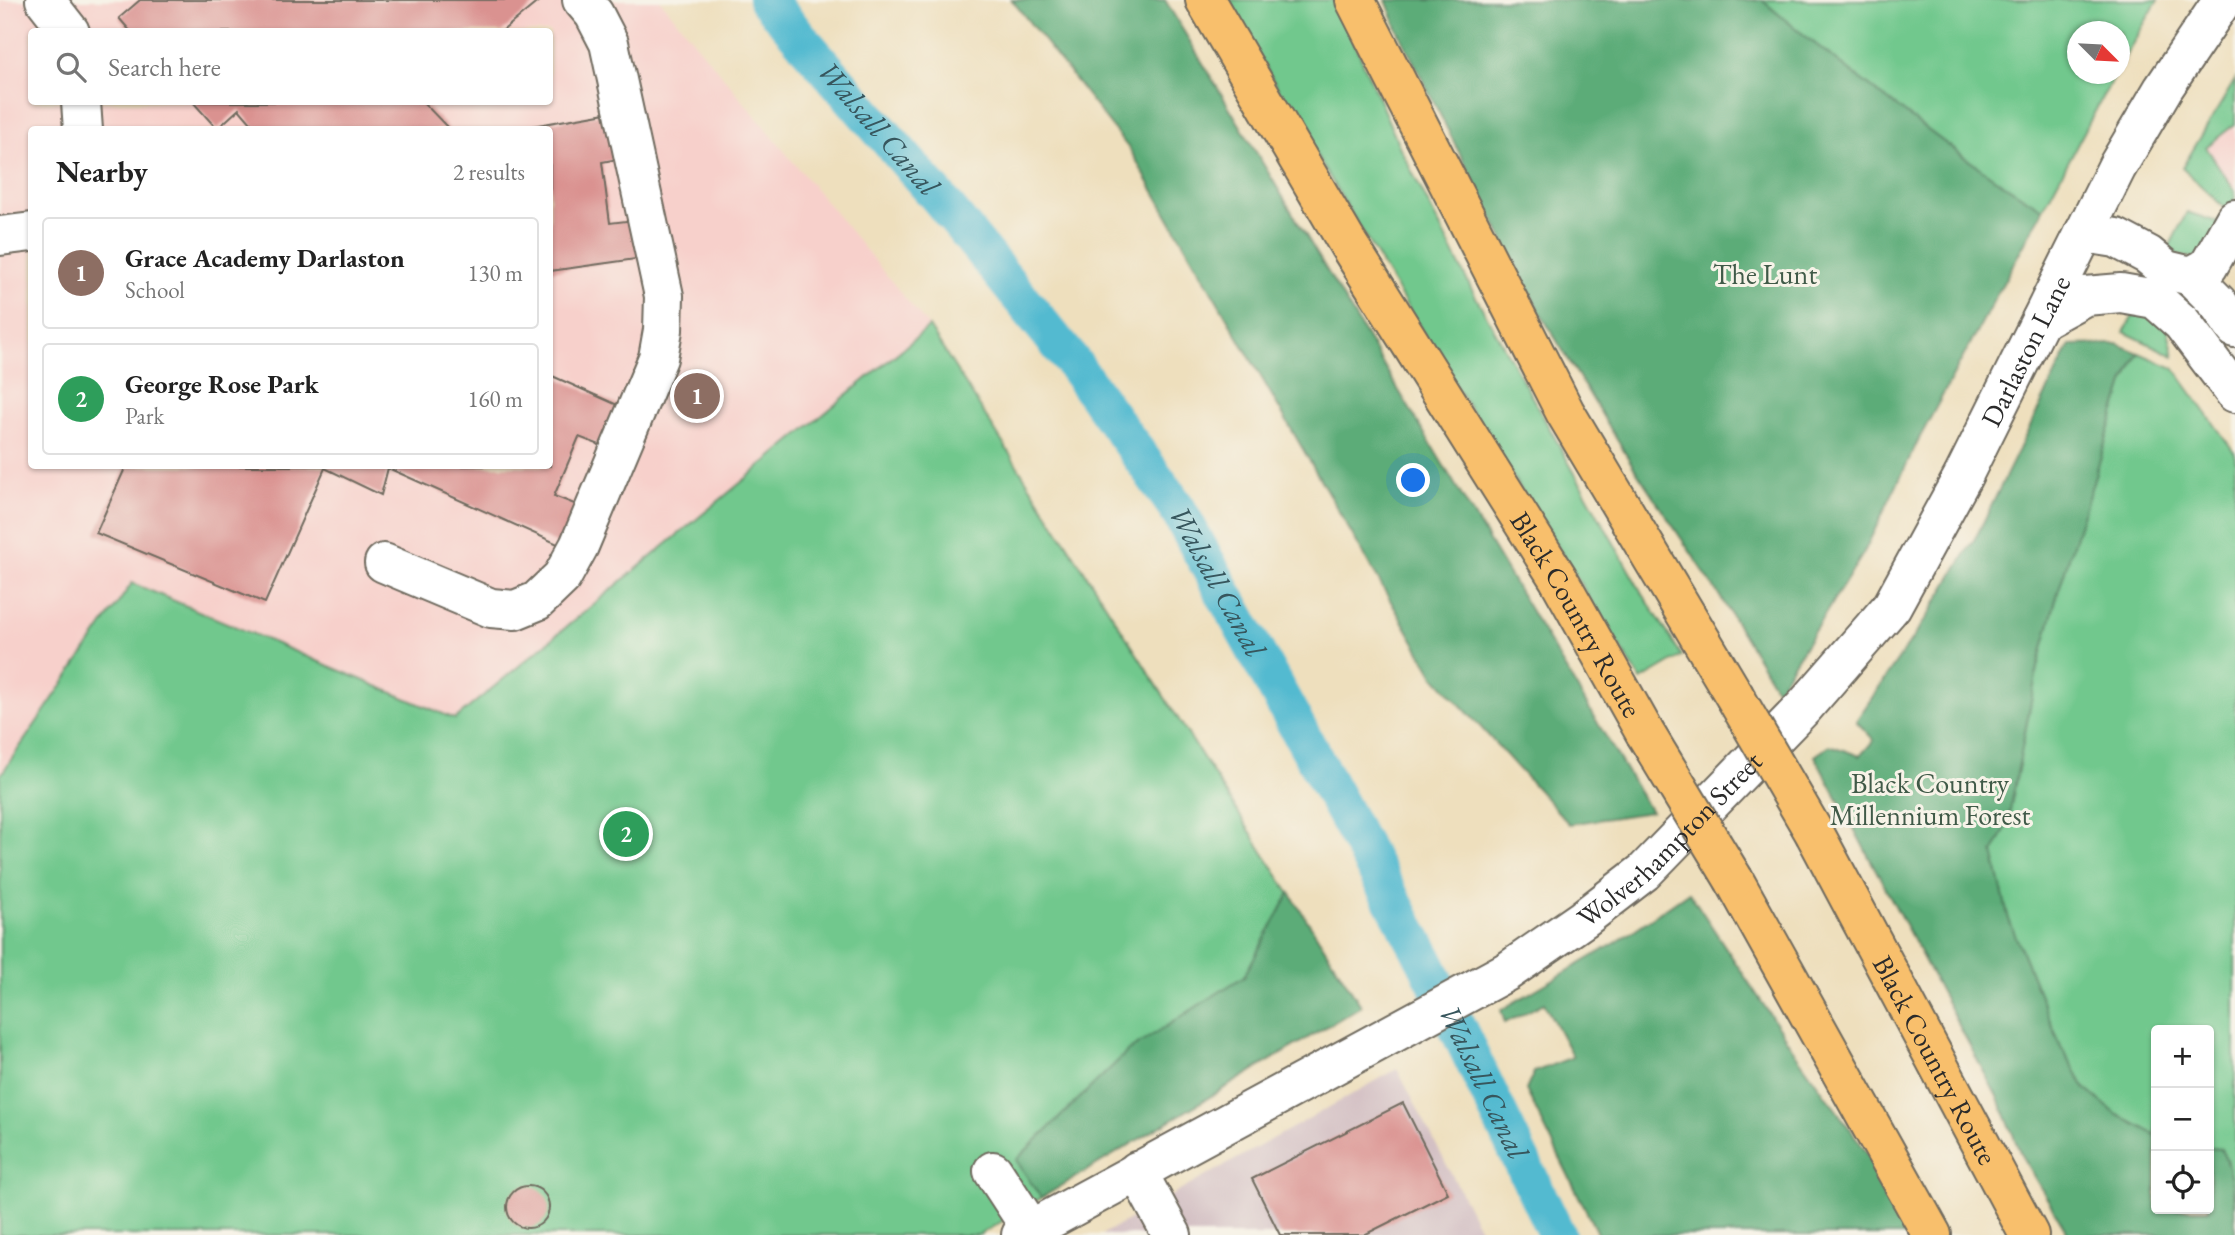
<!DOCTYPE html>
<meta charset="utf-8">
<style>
body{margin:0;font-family:"EB Garamond",serif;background:#f2f2f2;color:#222}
.controls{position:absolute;right:21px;bottom:21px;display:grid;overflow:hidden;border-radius:7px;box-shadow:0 2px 5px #0004}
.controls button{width:63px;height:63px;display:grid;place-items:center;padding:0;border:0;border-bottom:2px solid #e0e0e0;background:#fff;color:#222;font:35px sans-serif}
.compass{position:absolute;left:2067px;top:21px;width:63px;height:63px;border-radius:50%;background:#fff;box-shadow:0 2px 5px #0004;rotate:114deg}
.you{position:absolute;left:1414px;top:481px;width:24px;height:24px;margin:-18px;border:5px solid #fff;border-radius:50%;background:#1a73e8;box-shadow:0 0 0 10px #1a73e833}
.badge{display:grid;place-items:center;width:46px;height:46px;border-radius:50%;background:#d1495b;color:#fff;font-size:23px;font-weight:700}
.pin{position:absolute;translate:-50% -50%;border:4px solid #fff;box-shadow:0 2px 7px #0006}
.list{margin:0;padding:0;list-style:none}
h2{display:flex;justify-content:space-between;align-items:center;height:91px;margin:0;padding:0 28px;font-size:30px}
h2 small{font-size:23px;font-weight:400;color:#767676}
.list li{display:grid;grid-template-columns:46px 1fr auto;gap:21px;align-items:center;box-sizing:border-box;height:112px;margin:0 14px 14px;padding:0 14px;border:2px solid #e0e0e0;border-radius:7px}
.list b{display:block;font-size:26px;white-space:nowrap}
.list p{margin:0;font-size:23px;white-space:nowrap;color:#767676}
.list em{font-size:23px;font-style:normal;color:#767676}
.icon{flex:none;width:38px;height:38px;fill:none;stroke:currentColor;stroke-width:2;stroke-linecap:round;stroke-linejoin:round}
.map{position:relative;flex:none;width:2235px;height:1235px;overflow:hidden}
.search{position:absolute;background:#fff;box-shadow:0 2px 5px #0004;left:28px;top:28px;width:525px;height:77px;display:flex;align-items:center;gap:18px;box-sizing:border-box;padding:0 24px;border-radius:7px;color:#767676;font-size:26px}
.panel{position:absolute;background:#fff;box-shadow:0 2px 5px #0004;left:28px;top:126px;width:525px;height:343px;border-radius:7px}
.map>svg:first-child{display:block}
</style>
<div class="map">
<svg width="2235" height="1235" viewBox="0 0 2235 1235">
<rect width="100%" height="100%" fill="#f7f3e8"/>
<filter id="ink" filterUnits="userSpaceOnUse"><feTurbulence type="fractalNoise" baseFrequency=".0143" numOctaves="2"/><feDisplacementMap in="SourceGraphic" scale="14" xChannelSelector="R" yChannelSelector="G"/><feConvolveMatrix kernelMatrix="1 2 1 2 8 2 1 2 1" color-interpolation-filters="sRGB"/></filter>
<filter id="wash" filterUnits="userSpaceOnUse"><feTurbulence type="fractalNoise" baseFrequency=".00686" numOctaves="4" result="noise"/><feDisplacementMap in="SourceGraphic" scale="28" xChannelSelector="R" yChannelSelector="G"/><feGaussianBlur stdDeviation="1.57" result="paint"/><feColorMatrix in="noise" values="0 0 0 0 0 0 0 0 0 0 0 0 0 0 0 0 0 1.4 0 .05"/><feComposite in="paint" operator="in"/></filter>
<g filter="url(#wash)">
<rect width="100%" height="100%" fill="#eedfbd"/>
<!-- built -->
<path fill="#f7d0cb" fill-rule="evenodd" d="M 0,0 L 660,0 L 929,327 L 455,719 L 132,583 L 0,776 ZM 32,32 L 550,32 L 550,102 L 32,102 ZM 32,130 L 550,130 L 550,466 L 32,466 Z
M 2235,80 L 2235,222 L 2229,212 L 2182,168 Z"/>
<!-- industrial -->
<path fill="#d2bec2" d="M 1397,1069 L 1483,1235 L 1101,1235 Z"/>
<!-- green -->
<path fill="#71c88d" stroke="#4e7a5c" stroke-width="2" d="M 1227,0 L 1336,0 L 1400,148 L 1472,290 L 1639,588 L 1682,656 L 1641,680 L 1438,358 L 1306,138 Z
M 1762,0 L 2158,0 L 2120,65 L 2120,32 L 2078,32 L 2078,74 L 2115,74 L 2043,209 C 1992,179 1945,143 1897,107 C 1851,72 1805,38 1762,0 Z
M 2235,80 L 2235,124 L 2206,147 L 2235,191 L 2235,198 L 2229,212 L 2182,168 Z
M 2187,212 L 2223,224 L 2199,259 L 2166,253 Z
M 2138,307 L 2167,326 L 2174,356 L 2124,332 Z
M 929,327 L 1361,1006 L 979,1235 L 0,1235 L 0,776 L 132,583 L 455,719 Z
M 2139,353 L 2174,368 L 2235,453 L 2235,1205 L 2227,1162 L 2221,1149 L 2209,1148 L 2209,1030 L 2156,1030 L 2156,1135 L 2116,1114 L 2086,1089 L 2061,1047 L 2009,920 L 1993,853 L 2007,826 L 2036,675 L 2056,599 L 2124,383 Z"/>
<!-- forest -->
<path fill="#5cac78" stroke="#446c52" stroke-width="2" d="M 1012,0 L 1165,0 L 1651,812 L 1569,824 L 1434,676 L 1130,150 Z
M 1386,0 L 1762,0 C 1804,37 1849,70 1893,104 C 1942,141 1990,178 2043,209 L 1919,439 L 1863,554 L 1777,690 L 1719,595 L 1633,466 L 1539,311 L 1399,33 Z
M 2117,344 L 2139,353 L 2124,383 L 2056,599 L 2036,675 L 2007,826 L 1993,853 L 2009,920 L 2061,1047 L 2086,1089 L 2116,1114 L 2156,1135 L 2156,1209 L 2209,1209 L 2209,1148 L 2221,1149 C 2234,1176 2235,1206 2235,1235 L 2069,1235 L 2021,1155 L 2001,1104 L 1815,756 L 1830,745 L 1860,756 L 1874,740 L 1856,721 L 1930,613 L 1978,533 L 2070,345 Z
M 1689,892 L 1796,1054 L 1868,1154 L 1911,1235 L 1598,1235 L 1526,1090 L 1534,1072 L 1573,1057 L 1544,1003 L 1505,1023 L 1501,1010 L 1617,942 Z
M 1290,893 L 1361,1006 L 1041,1198 L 1016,1160 L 1128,1051 L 1244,976 Z"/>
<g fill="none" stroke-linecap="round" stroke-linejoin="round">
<!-- canal -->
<path stroke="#52bad0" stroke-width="38" id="s1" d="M 767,0 L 938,197 L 1071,360 L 1177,508 L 1425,960 L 1557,1235"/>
</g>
<g id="blocks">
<!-- building -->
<path fill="#da9290" d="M 140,0 L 540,0 L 501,32 L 131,32 L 119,18 Z
M 193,102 L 423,102 L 450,130 L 257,130 L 239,109 L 217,129 Z
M 612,112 L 618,159 L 602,162 L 610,223 L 643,219 L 650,257 L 550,271 L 550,130 L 521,128 Z
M 550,375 L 631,411 L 613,450 L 579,437 L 554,496 L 582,507 L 562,546 L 388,468 L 381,495 L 325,468 L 265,603 L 96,533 L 126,466 L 550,466 Z
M 1403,1103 L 1448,1193 L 1364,1235 L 1280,1235 L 1252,1179 Z
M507 1207a21 21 0 1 1 42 0a21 21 0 1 1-42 0Z"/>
</g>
</g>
<g filter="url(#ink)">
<use href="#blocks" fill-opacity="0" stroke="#6f6a5e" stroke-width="2"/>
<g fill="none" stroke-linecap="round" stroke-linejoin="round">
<!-- minor casing -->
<g stroke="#6f6a5e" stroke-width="42">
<g id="minor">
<path d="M 45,0 L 70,32"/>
<path d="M 81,102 L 83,130"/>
<path d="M 2084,233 L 2116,238 L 2148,255 L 2166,270 L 2191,276 L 2208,267 L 2235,219"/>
<path d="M 0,236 L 32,232"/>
<path d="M 2191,276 L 2218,303 L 2235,328"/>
<path d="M 2041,320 L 2085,296 L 2121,293 L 2155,299 L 2182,323 L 2235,393"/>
<path d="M 384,563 L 491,608 L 515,610 L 537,601 L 562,577 L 579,546 L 658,358 L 663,330 L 664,296 L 609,43 L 594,14 L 582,0"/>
<path d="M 993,1171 L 1031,1229"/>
<path d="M 1137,1171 L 1172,1235"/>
<path id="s2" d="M 1021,1235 L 1508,971 L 1583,919 L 1644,872 L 1804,707 L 1892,606 L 1963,476 L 2117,167 L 2163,89 L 2223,0"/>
</g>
</g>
<!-- highway casing -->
<g stroke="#6f6a5e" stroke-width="42">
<g id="highway">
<path id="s3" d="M 1205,0 L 1348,244 L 1558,578 L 1645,733"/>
<path d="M 1355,0 L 1565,412 L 1734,695"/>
<path id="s4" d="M 1815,834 L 2029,1235"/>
<path d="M 1734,880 L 1932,1235"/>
</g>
</g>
<!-- minor -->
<use href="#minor" stroke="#fff" stroke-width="38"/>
<!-- highway -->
<use href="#highway" stroke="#f8bf6c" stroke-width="38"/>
<!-- highway-bridge casing -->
<g stroke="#6f6a5e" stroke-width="42" stroke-linecap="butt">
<path id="highway-bridge" d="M 1734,695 L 1815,834
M 1645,733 L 1734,880"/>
</g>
<!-- highway-bridge -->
<use href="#highway-bridge" stroke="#f8bf6c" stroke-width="38"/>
</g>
</g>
<g text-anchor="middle" stroke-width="6" stroke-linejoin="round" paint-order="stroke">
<!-- park labels -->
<g font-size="28" fill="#405a48" stroke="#f7f3e8">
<text x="1765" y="284">The Lunt</text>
<text x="1930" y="793">Black Country<tspan x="1930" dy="32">Millennium Forest</tspan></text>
</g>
<!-- street labels -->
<g font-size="28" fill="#2b2b2b" stroke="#f7f3e8">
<text dy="10" stroke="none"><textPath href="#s2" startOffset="1374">Darlaston Lane</textPath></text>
<text dy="10" stroke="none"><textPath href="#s3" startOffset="718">Black Country Route</textPath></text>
<text dy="10" stroke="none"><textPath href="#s2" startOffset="763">Wolverhampton Street</textPath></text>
<text dy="10" stroke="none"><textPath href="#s4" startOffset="256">Black Country Route</textPath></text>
</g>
<!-- water labels -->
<g font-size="30" font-style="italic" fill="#37565d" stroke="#f7f3e8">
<text dy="10" stroke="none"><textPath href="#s1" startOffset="170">Walsall Canal</textPath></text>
<text dy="10" stroke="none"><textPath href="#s1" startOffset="737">Walsall Canal</textPath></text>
<text dy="10" stroke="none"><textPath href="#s1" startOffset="1304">Walsall Canal</textPath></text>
</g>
</g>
</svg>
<div class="controls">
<button>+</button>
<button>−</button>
<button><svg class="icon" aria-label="locate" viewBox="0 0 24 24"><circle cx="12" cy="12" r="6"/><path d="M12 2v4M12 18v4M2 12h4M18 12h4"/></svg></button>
</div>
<svg class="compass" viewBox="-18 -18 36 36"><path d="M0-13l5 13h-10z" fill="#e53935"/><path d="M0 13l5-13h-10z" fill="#767676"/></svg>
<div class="you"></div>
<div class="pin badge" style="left:697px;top:396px;background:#8d6e63">1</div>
<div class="pin badge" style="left:626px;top:834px;background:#2e9e5b">2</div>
<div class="search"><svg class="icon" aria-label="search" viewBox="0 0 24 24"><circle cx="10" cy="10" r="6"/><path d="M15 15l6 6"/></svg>Search here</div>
<section class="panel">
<h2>Nearby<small>2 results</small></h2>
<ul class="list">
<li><span class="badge" style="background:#8d6e63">1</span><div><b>Grace Academy Darlaston</b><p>School</p></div><em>130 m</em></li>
<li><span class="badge" style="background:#2e9e5b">2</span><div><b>George Rose Park</b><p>Park</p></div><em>160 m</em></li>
</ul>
</section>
</div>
